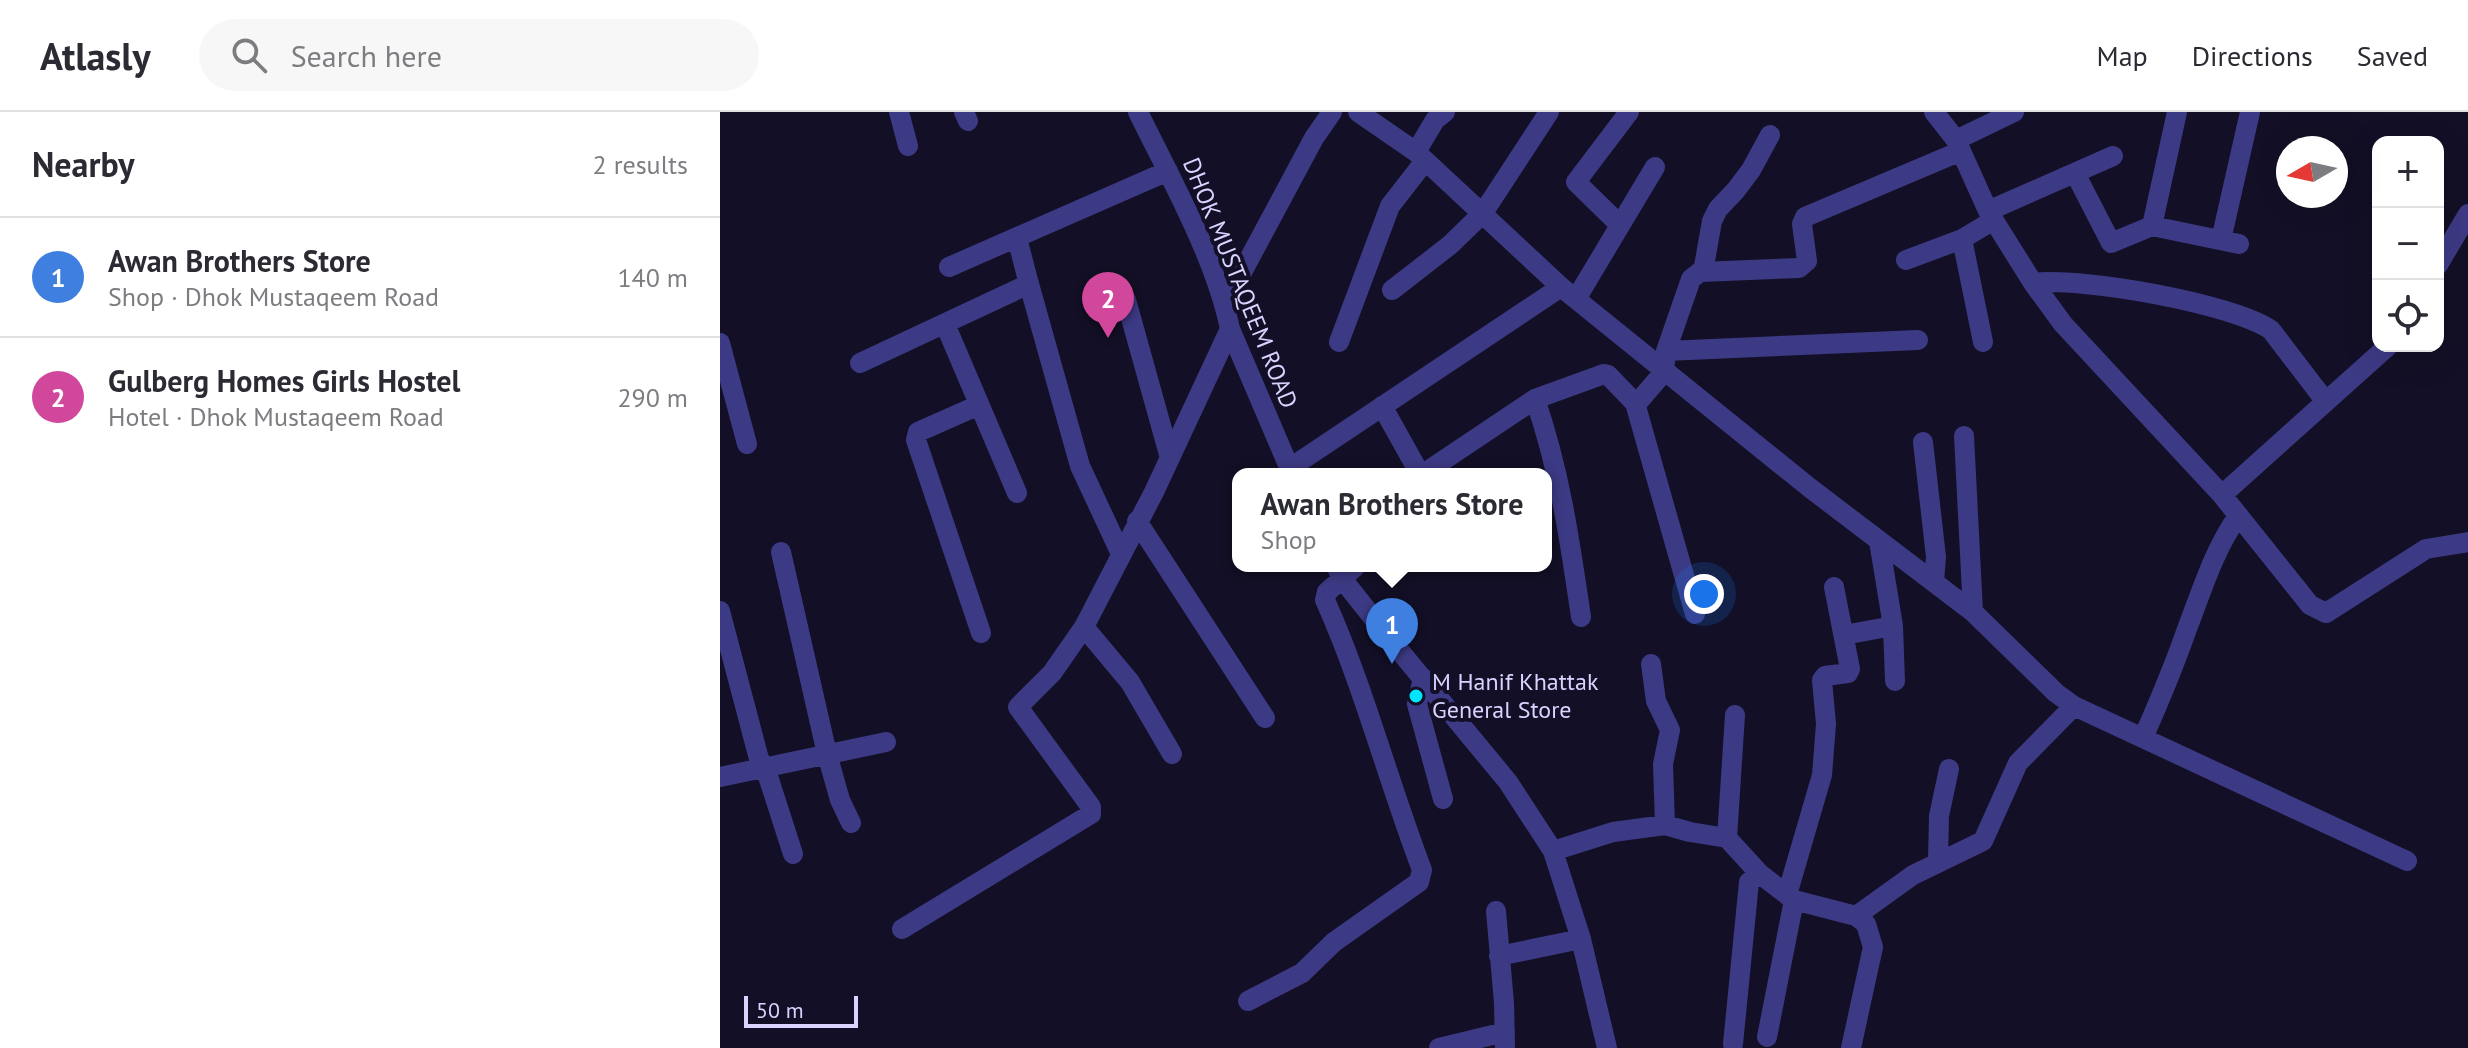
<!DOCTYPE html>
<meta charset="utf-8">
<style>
body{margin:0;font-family:"PT Sans",sans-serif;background:#f7f7f7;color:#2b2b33}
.controls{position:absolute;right:24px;top:24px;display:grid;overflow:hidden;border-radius:16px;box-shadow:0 8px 32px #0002}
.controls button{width:72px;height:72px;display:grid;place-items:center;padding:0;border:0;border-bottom:2px solid #e1e1e2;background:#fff;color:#2b2b33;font:40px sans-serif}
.compass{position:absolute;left:1556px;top:24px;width:72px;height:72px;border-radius:50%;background:#fff;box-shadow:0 8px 32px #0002;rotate:261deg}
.scale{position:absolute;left:24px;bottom:20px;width:114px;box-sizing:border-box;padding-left:8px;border:4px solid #d9d4ff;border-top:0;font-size:22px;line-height:28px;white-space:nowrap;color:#d9d4ff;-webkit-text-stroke:6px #130f26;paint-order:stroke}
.you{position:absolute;left:984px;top:482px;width:28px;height:28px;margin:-20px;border:6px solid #fff;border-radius:50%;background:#1a73e8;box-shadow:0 0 0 12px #1a73e833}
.badge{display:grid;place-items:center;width:52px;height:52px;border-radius:50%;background:#0b8043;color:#fff;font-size:26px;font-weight:700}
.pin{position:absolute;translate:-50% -66px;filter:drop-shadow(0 2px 4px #0008)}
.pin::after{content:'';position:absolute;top:42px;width:28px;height:24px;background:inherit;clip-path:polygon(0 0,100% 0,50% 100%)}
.popup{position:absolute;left:512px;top:356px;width:320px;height:104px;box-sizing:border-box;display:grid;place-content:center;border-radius:16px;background:#fff;filter:drop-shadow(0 2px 6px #0005);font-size:26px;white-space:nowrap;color:#7c7c81}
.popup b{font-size:30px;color:#2b2b33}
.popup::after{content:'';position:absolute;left:50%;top:100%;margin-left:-16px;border:16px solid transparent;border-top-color:#fff}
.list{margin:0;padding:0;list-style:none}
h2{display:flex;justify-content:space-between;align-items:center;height:104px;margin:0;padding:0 32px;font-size:34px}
h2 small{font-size:26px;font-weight:400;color:#7c7c81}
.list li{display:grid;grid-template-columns:52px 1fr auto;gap:24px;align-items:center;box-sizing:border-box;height:120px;padding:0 32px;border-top:2px solid #e1e1e2}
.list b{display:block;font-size:30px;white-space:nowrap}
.list p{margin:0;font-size:26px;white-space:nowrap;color:#7c7c81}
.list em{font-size:26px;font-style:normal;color:#7c7c81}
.icon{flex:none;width:44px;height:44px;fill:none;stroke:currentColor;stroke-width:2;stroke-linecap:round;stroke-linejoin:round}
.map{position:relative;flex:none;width:1748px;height:936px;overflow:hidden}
header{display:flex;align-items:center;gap:48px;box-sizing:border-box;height:112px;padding:0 40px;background:#fff;border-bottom:2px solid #e1e1e2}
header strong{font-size:38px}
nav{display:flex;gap:44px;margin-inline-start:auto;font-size:28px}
.search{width:560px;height:72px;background:#f7f7f7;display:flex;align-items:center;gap:20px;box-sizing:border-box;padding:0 28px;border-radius:44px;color:#7c7c81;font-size:30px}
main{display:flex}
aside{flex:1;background:#fff}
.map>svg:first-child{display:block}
</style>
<header>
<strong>Atlasly</strong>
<div class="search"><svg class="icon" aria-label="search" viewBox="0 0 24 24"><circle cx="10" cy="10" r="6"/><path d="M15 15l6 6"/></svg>Search here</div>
<nav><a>Map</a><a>Directions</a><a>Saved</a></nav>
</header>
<main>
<aside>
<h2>Nearby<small>2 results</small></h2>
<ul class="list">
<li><span class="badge" style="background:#3f7fe0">1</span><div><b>Awan Brothers Store</b><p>Shop · Dhok Mustaqeem Road</p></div><em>140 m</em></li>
<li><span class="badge" style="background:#d1479c">2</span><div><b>Gulberg Homes Girls Hostel</b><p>Hotel · Dhok Mustaqeem Road</p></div><em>290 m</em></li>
</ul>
</aside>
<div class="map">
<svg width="1748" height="936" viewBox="0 0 1748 936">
<rect width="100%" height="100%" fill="#130f26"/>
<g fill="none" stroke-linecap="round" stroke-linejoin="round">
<!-- minor -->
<path stroke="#3d3a85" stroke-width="20" d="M 179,0 L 188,34
M 244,0 L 248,9
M 418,0 C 450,65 496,147 510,217 L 572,362
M 638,0 L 696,40
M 725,0 L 715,8 L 696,40 L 841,175 L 1090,376 L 1253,500 L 1336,581 L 1354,594 L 1687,749
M 1214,0 L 1236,28
M 1241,39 L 1268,99 L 1313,171 L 1343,212 L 1502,383 L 1590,493 L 1606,501 L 1706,437 L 1748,430
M 1355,61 L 1391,131 L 1432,114 L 1457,0
M 1268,99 L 1393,44
M 900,113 L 856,70 L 909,0
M 1432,114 L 1519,132
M 297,126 L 309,172
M 1242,127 L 1263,230
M 1501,128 L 1530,0
M 1186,148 L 1242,127 L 1274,108
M 1718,153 L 1748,102
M 229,155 L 448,59
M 983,160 L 992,109 L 998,97 L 1016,78 L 1031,58 L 1050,23
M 1313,171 C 1361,165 1511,191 1551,218 L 1606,290
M 672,178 L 730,133 L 763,101 L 829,0
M 856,187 L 935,55
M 406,188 L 450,346
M 505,192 L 594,26 L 612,0
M 225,212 L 297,381
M 619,230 L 670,94 L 705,49
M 0,231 L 27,332
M 946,239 L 971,167 L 980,160 L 1079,156 L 1087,149 L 1082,112 L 1085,105 L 1241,39 L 1236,28 L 1294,0
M 140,251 L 309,172 L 360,354 L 401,442
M 815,287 C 840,359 850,430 861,505
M 915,291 L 975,502
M 259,293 L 198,320 L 196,328 L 261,521
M 662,294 L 700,362
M 1244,324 L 1253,500
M 1203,330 L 1216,445 L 1214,470
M 570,356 L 841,175
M 703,362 L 815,287 L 884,262 L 888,263 L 915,291 L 919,289 L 944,260 L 946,239 L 1198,228
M 1502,383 L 1668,234
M 417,409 L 545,606
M 1159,429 L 1173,514 L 1175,569
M 61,440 L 107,642 L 120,688 L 131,711
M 616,454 L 623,468 L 674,532 L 788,670 L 833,739 L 861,827 L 887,936
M 0,499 L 39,647 L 45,655 L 73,742
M 364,515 L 410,570 L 452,642
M 1124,523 L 1173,514
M 931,552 L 936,589 L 950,618 L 943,652 L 945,713
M 703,566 L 697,592 L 723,687
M 1423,626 C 1439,590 1454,554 1467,517 C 1482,478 1494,438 1518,404
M 0,665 L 166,630
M 1007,726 L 1015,603
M 833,739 L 893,720 L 945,713 L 970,720 L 1007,726 L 1040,762 L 1074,788 L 1136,804 L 1146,812 L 1153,835 L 1131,936
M 1218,749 L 1219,704 L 1229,657
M 1067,783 L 1102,663 L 1106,612 L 1102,568 L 1105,564 L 1128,561 L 1130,557 L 1114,475
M 776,799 L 784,891 L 785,936
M 1136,804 L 1193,763 L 1263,729 L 1298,651 L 1354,594
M 182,817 L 371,702 L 371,695 L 298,595 L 332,561 L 364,515 L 434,380 L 510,217
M 779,844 L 861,827
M 528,889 L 582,861 L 614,830 L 699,770 L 702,758 C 668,669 644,575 605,488 L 607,480 L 636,454
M 1047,925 L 1074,788
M 1013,932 L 1029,770 L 1040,762
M 719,936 L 785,920"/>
</g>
<!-- markers -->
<circle fill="#00e5ff" stroke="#130f26" stroke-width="3" cx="696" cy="584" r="8"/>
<g text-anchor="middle" stroke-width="8" stroke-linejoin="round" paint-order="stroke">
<!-- street labels -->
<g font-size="24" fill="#d9d4ff" stroke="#130f26">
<text transform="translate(520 171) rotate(68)" y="8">DHOK MUSTAQEEM ROAD</text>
</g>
<!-- poi labels -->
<g font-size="24" fill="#d9d4ff" stroke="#130f26" text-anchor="start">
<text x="712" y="578">M Hanif Khattak<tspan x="712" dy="28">General Store</tspan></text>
</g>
</g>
</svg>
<div class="controls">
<button>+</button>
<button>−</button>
<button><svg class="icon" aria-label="locate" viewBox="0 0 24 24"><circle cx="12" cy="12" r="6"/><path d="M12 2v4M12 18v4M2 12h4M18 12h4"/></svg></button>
</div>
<svg class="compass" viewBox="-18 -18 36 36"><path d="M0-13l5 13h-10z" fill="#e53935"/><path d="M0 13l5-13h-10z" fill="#7c7c81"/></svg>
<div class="scale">50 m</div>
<div class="you"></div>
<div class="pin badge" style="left:672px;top:552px;background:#3f7fe0">1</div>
<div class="popup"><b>Awan Brothers Store</b>Shop</div>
<div class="pin badge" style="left:388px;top:226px;background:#d1479c">2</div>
</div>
</main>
